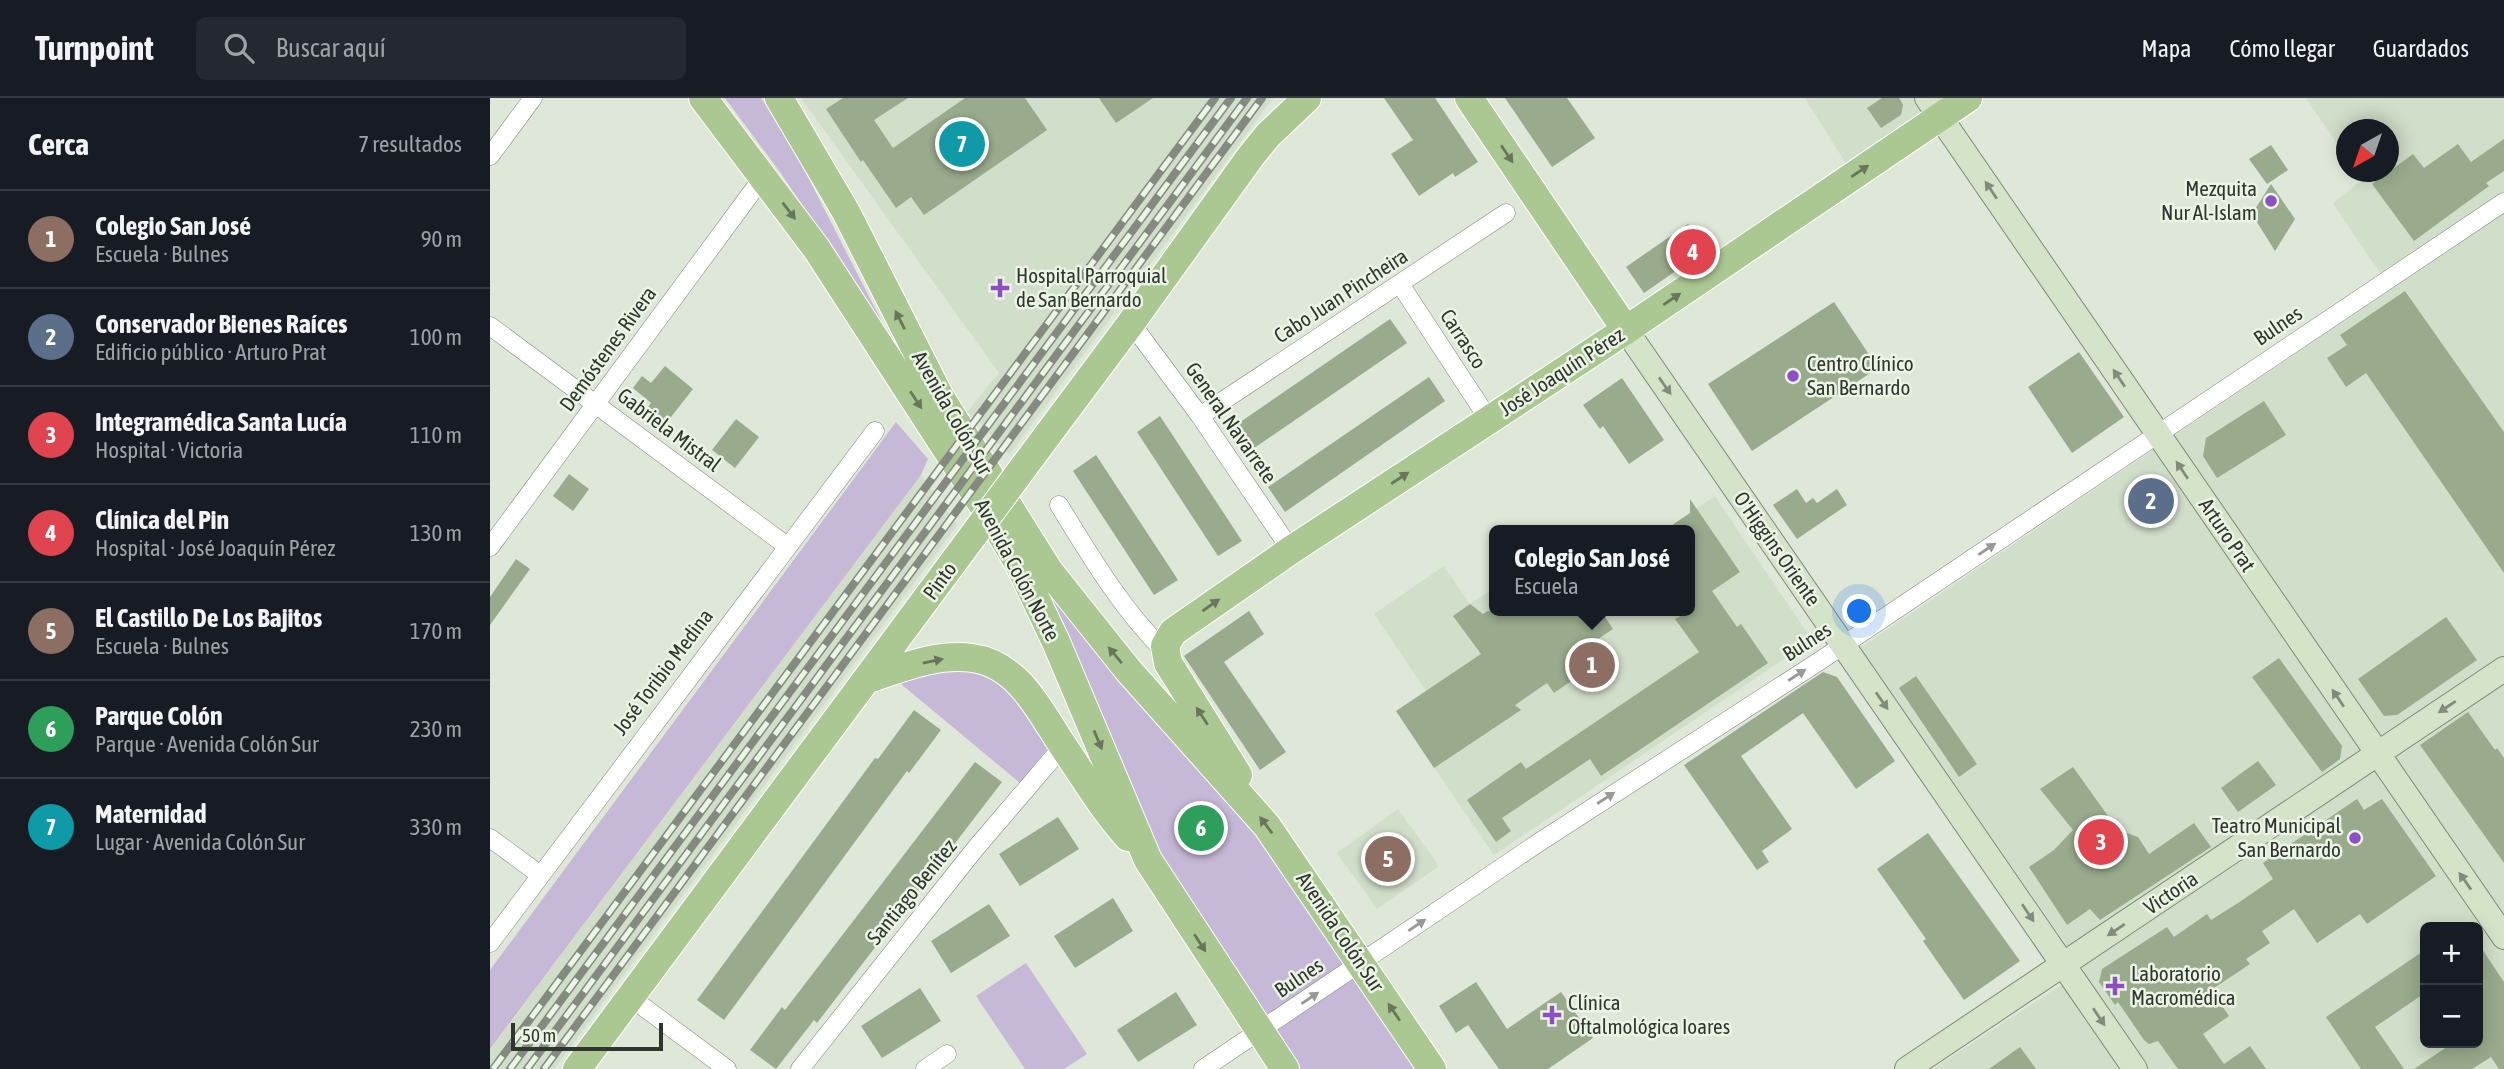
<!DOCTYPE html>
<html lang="es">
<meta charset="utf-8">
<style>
body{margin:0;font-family:"Asap Condensed",sans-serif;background:#242831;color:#f1f3f6}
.controls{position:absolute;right:21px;bottom:21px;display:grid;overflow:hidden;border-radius:10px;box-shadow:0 4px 18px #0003}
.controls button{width:63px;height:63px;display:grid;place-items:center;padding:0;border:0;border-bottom:2px solid #363941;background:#171b24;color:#f1f3f6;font:35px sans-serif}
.compass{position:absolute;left:1846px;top:21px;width:63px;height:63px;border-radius:50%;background:#171b24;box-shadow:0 4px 18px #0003;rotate:220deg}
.scale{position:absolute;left:21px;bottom:18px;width:152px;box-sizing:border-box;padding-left:7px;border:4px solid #31352f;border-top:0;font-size:19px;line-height:24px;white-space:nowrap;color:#31352f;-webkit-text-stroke:5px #ebf4e5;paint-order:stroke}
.you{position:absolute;left:1370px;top:514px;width:24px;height:24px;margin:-18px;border:5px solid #fff;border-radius:50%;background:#1a73e8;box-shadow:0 0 0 10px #1a73e833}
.badge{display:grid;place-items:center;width:46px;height:46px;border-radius:50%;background:#1a73e8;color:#fff;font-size:23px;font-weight:700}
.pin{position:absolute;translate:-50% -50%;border:4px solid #fff;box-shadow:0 2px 7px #0006}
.popup{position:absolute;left:999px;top:427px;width:206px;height:91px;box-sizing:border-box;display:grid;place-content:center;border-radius:10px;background:#171b24;filter:drop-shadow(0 2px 5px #0005);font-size:23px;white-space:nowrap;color:#9ea1a6}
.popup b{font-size:26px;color:#f1f3f6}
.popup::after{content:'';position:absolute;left:50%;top:100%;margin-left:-14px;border:14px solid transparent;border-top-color:#171b24}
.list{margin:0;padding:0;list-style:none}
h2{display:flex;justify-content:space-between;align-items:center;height:91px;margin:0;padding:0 28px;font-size:30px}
h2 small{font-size:23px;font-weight:400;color:#9ea1a6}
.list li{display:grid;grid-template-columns:46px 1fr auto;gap:21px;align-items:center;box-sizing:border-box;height:98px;padding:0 28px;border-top:2px solid #363941}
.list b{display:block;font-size:26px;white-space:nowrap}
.list p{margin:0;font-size:23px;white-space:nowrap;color:#9ea1a6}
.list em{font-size:23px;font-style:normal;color:#9ea1a6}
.icon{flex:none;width:38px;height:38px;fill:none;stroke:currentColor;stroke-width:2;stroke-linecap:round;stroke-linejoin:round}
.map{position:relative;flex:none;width:2014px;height:971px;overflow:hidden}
header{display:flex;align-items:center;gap:42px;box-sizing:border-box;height:98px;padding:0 35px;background:#171b24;border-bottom:2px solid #363941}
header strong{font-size:33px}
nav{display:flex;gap:38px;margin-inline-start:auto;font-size:24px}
.search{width:490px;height:63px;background:#242831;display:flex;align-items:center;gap:18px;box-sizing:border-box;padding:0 24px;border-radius:10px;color:#9ea1a6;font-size:26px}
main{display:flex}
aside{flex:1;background:#171b24}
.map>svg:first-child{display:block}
</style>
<header>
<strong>Turnpoint</strong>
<div class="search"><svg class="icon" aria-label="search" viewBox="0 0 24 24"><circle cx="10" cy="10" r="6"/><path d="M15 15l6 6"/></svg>Buscar aquí</div>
<nav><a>Mapa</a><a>Cómo llegar</a><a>Guardados</a></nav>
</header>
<main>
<aside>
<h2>Cerca<small>7 resultados</small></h2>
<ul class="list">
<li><span class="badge" style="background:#8d6e63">1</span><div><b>Colegio San José</b><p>Escuela · Bulnes</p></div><em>90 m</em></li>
<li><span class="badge" style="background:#5c6f8a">2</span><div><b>Conservador Bienes Raíces</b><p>Edificio público · Arturo Prat</p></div><em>100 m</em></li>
<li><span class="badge" style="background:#e0444e">3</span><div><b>Integramédica Santa Lucía</b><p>Hospital · Victoria</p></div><em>110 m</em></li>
<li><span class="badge" style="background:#e0444e">4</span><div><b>Clínica del Pin</b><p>Hospital · José Joaquín Pérez</p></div><em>130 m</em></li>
<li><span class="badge" style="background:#8d6e63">5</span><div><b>El Castillo De Los Bajitos</b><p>Escuela · Bulnes</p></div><em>170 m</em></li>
<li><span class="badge" style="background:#2e9e5b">6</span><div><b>Parque Colón</b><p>Parque · Avenida Colón Sur</p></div><em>230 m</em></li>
<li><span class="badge" style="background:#0f9aa8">7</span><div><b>Maternidad</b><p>Lugar · Avenida Colón Sur</p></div><em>330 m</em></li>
</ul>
</aside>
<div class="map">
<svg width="2014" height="971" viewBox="0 0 2014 971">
<rect width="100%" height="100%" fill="#dee7d8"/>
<!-- built -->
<path fill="#d1dec9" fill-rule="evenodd" d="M 311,0 L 783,0 L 519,357 L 487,322 L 477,314 L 509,275 Z
M 1315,0 L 1457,0 L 1357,67 Z
M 1816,0 L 2014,0 L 2014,971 L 1443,971 L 1594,872 L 1370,550 L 1901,191 L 1843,105 L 1872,82 L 1866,74 L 1898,74 L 1898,32 L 1856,32 L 1856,59 ZM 1935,829 L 1988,829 L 1988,945 L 1935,945 Z
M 431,377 L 467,427 L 64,971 L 0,971 L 0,952 Z
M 1225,398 L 1322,542 L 1004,757 L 906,613 L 936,593 L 884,516 L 954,468 L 980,506 L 1004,490 L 1004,513 L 1200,513 L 1200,432 L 1175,432 Z
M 908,711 L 949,768 L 887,811 L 847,755 Z"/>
<!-- green -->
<path fill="#c6b9d7" d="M 235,0 L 271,0 L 300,44 L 393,226 L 290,74 Z
M 406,324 L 438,361 L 431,377 L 0,951 L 0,872 Z
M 559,492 L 761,725 L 928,971 L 808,971 L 673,766 L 558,496 Z
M 456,570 L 493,571 L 524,591 L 561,646 L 530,685 L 405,581 Z
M 536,865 L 597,956 L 574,971 L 535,971 L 486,898 Z"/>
<!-- building -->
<path fill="#99ab8c" d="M 353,0 L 418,0 L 384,22 L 403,50 L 475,0 L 535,0 L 557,32 L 434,117 L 421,99 L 406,110 L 373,62 L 371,64 L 336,11 Z
M 609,0 L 663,0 L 626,25 Z
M 894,0 L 945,0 L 988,64 L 965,79 L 963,75 L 929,98 L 901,56 L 923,42 Z
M 1015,0 L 1077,0 L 1105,40 L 1062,69 Z
M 1392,0 L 1409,0 L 1413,7 L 1411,17 L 1391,30 L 1377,10 Z
M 2014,41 L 2014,73 L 1996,85 L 1999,88 L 1924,143 L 1882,86 L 1923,56 L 1934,70 L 1968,46 L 1981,64 Z
M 1781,47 L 1798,72 L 1777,86 L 1759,61 Z
M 1781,86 L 1805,121 L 1785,153 L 1762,116 Z
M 1198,126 L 1216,152 L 1154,195 L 1136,169 Z
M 1915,193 L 2014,334 L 2014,475 L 1876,275 L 1856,289 L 1837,260 L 1857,247 L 1850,237 Z
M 1344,204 L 1388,270 L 1262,353 L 1218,286 Z
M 900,221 L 917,245 L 757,355 L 740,331 Z
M 1589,254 L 1634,319 L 1582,355 L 1538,289 Z
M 175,268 L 203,291 L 177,324 L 158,309 L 161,305 L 143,290 L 152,278 L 161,285 Z
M 939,279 L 955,303 L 795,414 L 778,389 Z
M 1132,280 L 1174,342 L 1139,366 L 1113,328 L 1110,331 L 1093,307 Z
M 1774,303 L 1796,337 L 1727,380 L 1713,358 L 1716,340 Z
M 670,318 L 752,443 L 728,458 L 647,334 Z
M 246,321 L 269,339 L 245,370 L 222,352 Z
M 606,357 L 688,482 L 664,497 L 583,373 Z
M 79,376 L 99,391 L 83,413 L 63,398 Z
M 1307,391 L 1316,405 L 1323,400 L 1327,405 L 1347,391 L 1357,407 L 1307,441 L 1283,407 Z
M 1200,401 L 1250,474 L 1222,493 L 1247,529 L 1251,526 L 1278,565 L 1111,678 L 1100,661 L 1012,720 L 1021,733 L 1006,744 L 977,702 L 1031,664 L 1036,671 L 1209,554 L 1185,521 L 1200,513 L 1200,432 L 1175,432 L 1200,415 Z
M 26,461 L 40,471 L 0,527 L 0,499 Z
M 980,506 L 993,516 L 998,513 L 1111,513 L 1123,531 L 1099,547 L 1110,563 L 1064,595 L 1057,585 L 1025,607 L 1031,612 L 944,670 L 906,613 L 991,556 L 963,518 Z
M 759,513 L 774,536 L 734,564 L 796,654 L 770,672 L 694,558 Z
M 1956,519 L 1987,562 L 1907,617 L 1894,618 L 1868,581 Z
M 1789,560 L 1852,648 L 1850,661 L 1832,674 L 1762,579 Z
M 1333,574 L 1347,579 L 1405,663 L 1366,691 L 1313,615 L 1251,658 L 1302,731 L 1272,753 L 1279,764 L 1267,772 L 1194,667 Z
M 1426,578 L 1487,666 L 1469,679 L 1409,590 Z
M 424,612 L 451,632 L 419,675 L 417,673 L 234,922 L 207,902 L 385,660 L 388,661 Z
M 1978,614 L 2005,652 L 2007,650 L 2014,660 L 2014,765 L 1930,647 Z
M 1768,663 L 1786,687 L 1748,714 L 1731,690 Z
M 485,664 L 512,684 L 327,925 L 324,922 L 286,971 L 260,952 L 292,909 L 295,912 Z
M 1583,669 L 1628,732 L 1648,739 L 1659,756 L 1704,725 L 1721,749 L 1610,822 L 1600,811 L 1577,827 L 1539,769 L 1564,752 L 1583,732 L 1550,691 Z
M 1867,701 L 1874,712 L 1892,701 L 1946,778 L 1877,826 L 1870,816 L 1827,845 L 1804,811 L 1772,833 L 1780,845 L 1756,861 L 1760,866 L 1721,892 L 1739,918 L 1713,936 L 1734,966 L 1760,948 L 1776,971 L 1688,971 L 1668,943 L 1659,946 L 1654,942 L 1628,904 L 1625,907 L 1609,884 L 1612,871 L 1677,829 L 1684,839 L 1717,816 L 1721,822 L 1748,805 L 1783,781 L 1773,765 Z
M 568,719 L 589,751 L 530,788 L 509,756 Z
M 1438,735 L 1530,863 L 1474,902 L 1433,843 L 1436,841 L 1387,771 Z
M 623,800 L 643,833 L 585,870 L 564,838 Z
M 499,806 L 520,838 L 461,875 L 441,843 Z
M 1988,845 L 2014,884 L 2014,971 L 2009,971 L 2001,959 L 1982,971 L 1924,971 L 1963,945 L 1988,945 Z
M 1935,852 L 1935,895 L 1885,929 L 1914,971 L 1871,971 L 1836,919 Z
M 986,884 L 1017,931 L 1071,894 L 1103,940 L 1058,971 L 1009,971 L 978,927 L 966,935 L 949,908 Z
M 430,890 L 451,923 L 392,960 L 371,928 Z
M 686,894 L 707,927 L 648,964 L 627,932 Z
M 1530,949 L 1546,971 L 1499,971 Z"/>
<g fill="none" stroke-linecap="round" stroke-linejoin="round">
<!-- street casing -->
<g stroke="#81897b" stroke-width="19">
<path id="street" d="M 0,58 L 43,0
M 910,186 L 999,322
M 641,225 L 710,318 L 801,452
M 0,228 L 297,448
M 710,318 L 1016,115
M 569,407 C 601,459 631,510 674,553
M 0,449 L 273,79
M 0,740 L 49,776
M 0,845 L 385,333
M 140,899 L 237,971
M 310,971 L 485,751 L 573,648
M 435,971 L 457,956
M 713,971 L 1048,745 L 1328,564 L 2014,104"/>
</g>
<!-- secondary casing -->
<g stroke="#81897b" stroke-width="26">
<path id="secondary" d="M 1437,0 L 2014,839
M 1136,232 L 1645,971
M 1417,971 L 2014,571"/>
</g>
<!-- primary casing -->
<g stroke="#fff" stroke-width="30">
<path id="primary" d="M 213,0 L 326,150 L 507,429 L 530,468 L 566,544 L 658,762 L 795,971
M 289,0 L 356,114 L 450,299 L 559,473 L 638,572 L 777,728 L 942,971
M 979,0 L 1136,232
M 527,378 L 641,225 L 761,58 L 778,37 L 817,0
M 378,581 C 411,570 447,555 482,560 C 530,566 551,616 575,651 C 595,681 614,712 638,739
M 748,677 L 678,565 L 675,548 L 683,534 L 801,452 L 1136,232 L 1478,0
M 87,971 L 485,435"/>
</g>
<!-- street -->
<use href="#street" stroke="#fff" stroke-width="18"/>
<!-- secondary -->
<use href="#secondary" stroke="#d5e3c9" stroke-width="24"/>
<!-- primary -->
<use href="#primary" stroke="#abc893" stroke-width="28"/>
<!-- rail casing -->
<g stroke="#848a80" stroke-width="8">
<path id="rail" d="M 3,971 L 725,0
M 20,971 L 741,0
M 37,971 L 757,0
M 54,971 L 772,0"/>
</g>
<!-- rail -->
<use href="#rail" stroke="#ebf4e5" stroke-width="5" stroke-dasharray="16" stroke-linecap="butt"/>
<!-- primary-bridge casing -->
<g stroke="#fff" stroke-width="30" stroke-linecap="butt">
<path id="primary-bridge" d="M 485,435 L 527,378"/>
</g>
<!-- primary-bridge -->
<use href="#primary-bridge" stroke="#abc893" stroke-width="28"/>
</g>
<!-- one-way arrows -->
<defs><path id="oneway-solid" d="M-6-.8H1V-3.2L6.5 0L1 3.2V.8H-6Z" transform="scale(1.75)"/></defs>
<g fill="#68775c">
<use href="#oneway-solid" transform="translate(1017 56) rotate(56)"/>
<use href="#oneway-solid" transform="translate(1370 73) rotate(-34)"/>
<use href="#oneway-solid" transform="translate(299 113) rotate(53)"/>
<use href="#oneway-solid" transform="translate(1182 201) rotate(-34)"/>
<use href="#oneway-solid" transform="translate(410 222) rotate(-117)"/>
<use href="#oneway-solid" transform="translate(426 302) rotate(57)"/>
<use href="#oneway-solid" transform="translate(910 380) rotate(-33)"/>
<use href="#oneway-solid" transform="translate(721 507) rotate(-35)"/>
<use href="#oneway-solid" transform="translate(625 557) rotate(-130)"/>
<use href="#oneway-solid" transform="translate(443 563) rotate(-12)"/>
<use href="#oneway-solid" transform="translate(712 618) rotate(-123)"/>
<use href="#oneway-solid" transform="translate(608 642) rotate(67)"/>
<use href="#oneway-solid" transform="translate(776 727) rotate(-127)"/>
<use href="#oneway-solid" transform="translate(710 845) rotate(57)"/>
<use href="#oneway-solid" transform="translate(904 914) rotate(-124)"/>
</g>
<g fill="#838c7c">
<use href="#oneway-solid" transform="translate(1501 92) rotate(-124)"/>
<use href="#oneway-solid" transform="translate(1629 280) rotate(-124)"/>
<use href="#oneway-solid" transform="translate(1175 288) rotate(55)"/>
<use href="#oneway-solid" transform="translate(1692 372) rotate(-124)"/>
<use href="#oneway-solid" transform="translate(1848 600) rotate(-124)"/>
<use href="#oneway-solid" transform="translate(1392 603) rotate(55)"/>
<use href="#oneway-solid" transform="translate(1957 609) rotate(146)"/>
<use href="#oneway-solid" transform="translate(1975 783) rotate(-125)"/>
<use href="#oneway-solid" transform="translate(1538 815) rotate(56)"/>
<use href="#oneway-solid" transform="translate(1626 832) rotate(146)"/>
<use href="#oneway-solid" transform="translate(1609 919) rotate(56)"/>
</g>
<g fill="#989a97">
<use href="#oneway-solid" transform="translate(1497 451) rotate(-34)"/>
<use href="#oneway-solid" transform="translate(1307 577) rotate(-33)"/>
<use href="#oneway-solid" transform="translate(1116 700) rotate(-33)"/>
<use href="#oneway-solid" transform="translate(927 827) rotate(-34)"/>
<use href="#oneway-solid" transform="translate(820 900) rotate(-34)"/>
</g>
<!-- markers -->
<g fill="#8c4fc5" stroke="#ebf4e5" stroke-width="2.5">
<circle cx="1781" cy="103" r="7"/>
<path d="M506.5 179.5h7v7h7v7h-7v7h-7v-7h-7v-7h7z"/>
<circle cx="1303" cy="278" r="7"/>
<circle cx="1865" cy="740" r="7"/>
<path d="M1621.5 877.5h7v7h7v7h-7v7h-7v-7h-7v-7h7z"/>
<path d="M1058.5 906.5h7v7h7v7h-7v7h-7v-7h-7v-7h7z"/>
</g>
<g text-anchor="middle" stroke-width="5" stroke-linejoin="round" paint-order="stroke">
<!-- poi labels -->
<g font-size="21" fill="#31352f" stroke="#ebf4e5" text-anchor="start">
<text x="1767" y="98" text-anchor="end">Mezquita<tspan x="1767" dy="24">Nur Al-Islam</tspan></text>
<text x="526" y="185">Hospital Parroquial<tspan x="526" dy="24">de San Bernardo</tspan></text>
<text x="1317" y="273">Centro Clínico<tspan x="1317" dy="24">San Bernardo</tspan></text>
<text x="1851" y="735" text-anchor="end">Teatro Municipal<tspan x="1851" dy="24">San Bernardo</tspan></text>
<text x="1641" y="883">Laboratorio<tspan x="1641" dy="24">Macromédica</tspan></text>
<text x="1078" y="912">Clínica<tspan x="1078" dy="24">Oftalmológica Ioares</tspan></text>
</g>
<!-- street labels -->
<g font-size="21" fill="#31352f" stroke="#ebf4e5">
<text transform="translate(851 198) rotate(-33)" y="7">Cabo Juan Pincheira</text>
<text transform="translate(1788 228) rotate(-34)" y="7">Bulnes</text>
<text transform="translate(973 241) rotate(57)" y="7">Carrasco</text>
<text transform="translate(118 251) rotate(-54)" y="7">Demóstenes Rivera</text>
<text transform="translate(1072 274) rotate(-33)" y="7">José Joaquín Pérez</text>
<text transform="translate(462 315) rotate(60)" y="7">Avenida Colón Sur</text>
<text transform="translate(741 325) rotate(55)" y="7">General Navarrete</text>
<text transform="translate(179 332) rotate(37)" y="7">Gabriela Mistral</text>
<text transform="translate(1737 437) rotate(56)" y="7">Arturo Prat</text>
<text transform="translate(1287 451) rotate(55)" y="7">O'Higgins Oriente</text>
<text transform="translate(527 472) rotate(62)" y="7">Avenida Colón Norte</text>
<text transform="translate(450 483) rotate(-54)" y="7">Pinto</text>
<text transform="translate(1317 544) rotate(-33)" y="7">Bulnes</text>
<text transform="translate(173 574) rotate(-53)" y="7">José Toribio Medina</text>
<text transform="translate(422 794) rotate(-51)" y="7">Santiago Benítez</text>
<text transform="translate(1681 795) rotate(-34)" y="7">Victoria</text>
<text transform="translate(850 834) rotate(56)" y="7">Avenida Colón Sur</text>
<text transform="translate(809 880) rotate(-34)" y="7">Bulnes</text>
</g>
</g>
</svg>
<div class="controls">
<button>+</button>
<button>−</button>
</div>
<svg class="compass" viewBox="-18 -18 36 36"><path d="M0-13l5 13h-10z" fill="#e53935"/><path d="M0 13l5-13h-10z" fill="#9ea1a6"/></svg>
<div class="scale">50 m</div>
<div class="you"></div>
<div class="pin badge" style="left:1102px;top:567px;background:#8d6e63">1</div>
<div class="popup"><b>Colegio San José</b>Escuela</div>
<div class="pin badge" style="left:1661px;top:403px;background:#5c6f8a">2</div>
<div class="pin badge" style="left:1611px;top:744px;background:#e0444e">3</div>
<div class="pin badge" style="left:1203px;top:154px;background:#e0444e">4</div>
<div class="pin badge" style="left:898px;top:761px;background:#8d6e63">5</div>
<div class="pin badge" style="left:711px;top:730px;background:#2e9e5b">6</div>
<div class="pin badge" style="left:472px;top:46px;background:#0f9aa8">7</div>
</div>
</main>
